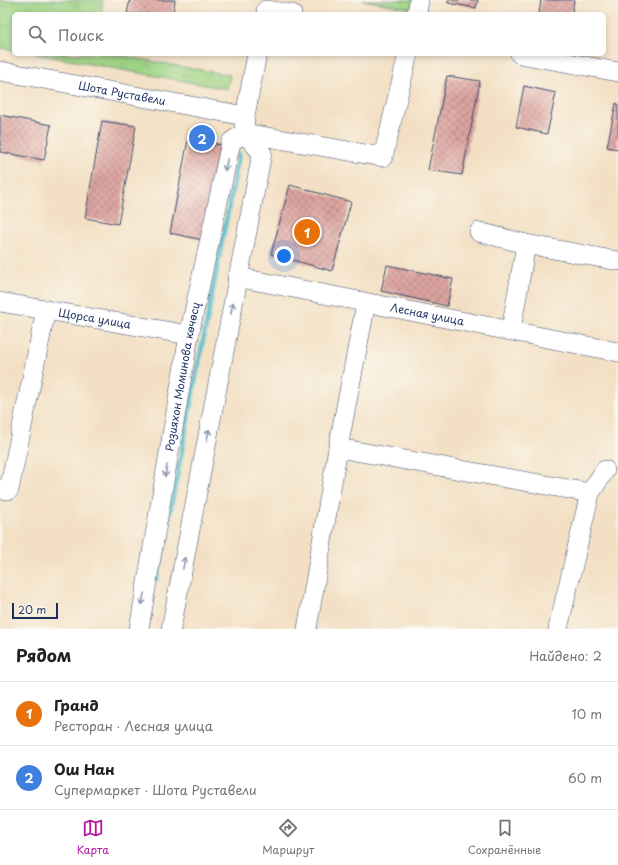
<!DOCTYPE html>
<html lang="ru">
<meta charset="utf-8">
<style>
body{margin:0;font-family:"Playpen Sans",sans-serif;background:#f2f2f2;color:#202124}
.scale{position:absolute;left:12px;bottom:10px;width:46px;box-sizing:border-box;padding-left:4px;border:2px solid #1b2f5e;border-top:0;font-size:11px;line-height:14px;white-space:nowrap;color:#1b2f5e;-webkit-text-stroke:3px #fbf7ec;paint-order:stroke}
.you{position:absolute;left:284px;top:256px;width:14px;height:14px;margin:-10px;border:3px solid #fff;border-radius:50%;background:#1a73e8;box-shadow:0 0 0 6px #1a73e833}
.badge{display:grid;place-items:center;width:26px;height:26px;border-radius:50%;background:#b5179e;color:#fff;font-size:13px;font-weight:700}
.pin{position:absolute;translate:-50% -50%;border:2px solid #fff;box-shadow:0 1px 4px #0006}
.list{margin:0;padding:0;list-style:none}
h2{display:flex;justify-content:space-between;align-items:center;height:52px;margin:0;padding:0 16px;font-size:17px}
h2 small{font-size:13px;font-weight:400;color:#757577}
.list li{display:grid;grid-template-columns:26px 1fr auto;gap:12px;align-items:center;box-sizing:border-box;height:64px;padding:0 16px;border-top:1px solid #e0e0e0}
.list b{display:block;font-size:15px;white-space:nowrap}
.list p{margin:0;font-size:13px;white-space:nowrap;color:#757577}
.list em{font-size:13px;font-style:normal;color:#757577}
.icon{flex:none;width:22px;height:22px;fill:none;stroke:currentColor;stroke-width:2;stroke-linecap:round;stroke-linejoin:round}
.map{position:relative;flex:none;width:618px;height:629px;overflow:hidden}
.search{position:absolute;background:#fff;box-shadow:0 2px 6px #0003;left:12px;right:12px;top:12px;height:44px;display:flex;align-items:center;gap:10px;box-sizing:border-box;padding:0 14px;border-radius:6px;color:#757577;font-size:15px}
.sheet{height:180px;background:#fff}
nav{display:flex;justify-content:space-around;align-items:center;box-sizing:border-box;height:56px;border-top:1px solid #e0e0e0;background:#fff;font-size:11px;color:#757577}
nav a{display:grid;justify-items:center;gap:2px}
nav .on{color:#b5179e}
.map>svg:first-child{display:block}
</style>
<div class="map">
<svg width="618" height="629" viewBox="0 0 618 629">
<defs>
<pattern id="grass-tufts" width="24" height="20" patternUnits="userSpaceOnUse"><rect width="24" height="20" fill="#9ed384"/><path d="M3 7l-1-3M5 7V3M7 7l1-3M15 17l-1-3M17 17v-4M19 17l1-3" fill="none" stroke="#88b574"/></pattern>
<pattern id="building-cross-hatch" width="8" height="8" patternUnits="userSpaceOnUse"><rect width="8" height="8" fill="#dea4a0"/><path d="M0 0l8 8M0 8l8-8" fill="none" stroke="#b38686"/></pattern>
</defs>
<rect width="100%" height="100%" fill="#fbf7ec"/>
<filter id="ink" filterUnits="userSpaceOnUse"><feTurbulence type="fractalNoise" baseFrequency=".025" numOctaves="2"/><feDisplacementMap in="SourceGraphic" scale="8" xChannelSelector="R" yChannelSelector="G"/><feConvolveMatrix kernelMatrix="1 2 1 2 8 2 1 2 1" color-interpolation-filters="sRGB"/></filter>
<filter id="wash" filterUnits="userSpaceOnUse"><feTurbulence type="fractalNoise" baseFrequency=".012" numOctaves="4" result="noise"/><feDisplacementMap in="SourceGraphic" scale="16" xChannelSelector="R" yChannelSelector="G"/><feGaussianBlur stdDeviation="0.9" result="paint"/><feColorMatrix in="noise" values="0 0 0 0 0 0 0 0 0 0 0 0 0 0 0 0 0 1.4 0 .05"/><feComposite in="paint" operator="in"/></filter>
<g filter="url(#wash)">
<rect width="100%" height="100%" fill="#f3e0c4"/>
<!-- grass -->
<path fill="url(#grass-tufts)" stroke="#5c8171" d="M 0,0 L 103,0 L 101,14 L 14,14 L 14,50 L 0,48 Z
M 363,0 L 414,0 L 413,9 Z
M 35,54 L 111,54 L 230,75 L 227,89 Z"/>
<g fill="none" stroke-linecap="round" stroke-linejoin="round">
<!-- stream -->
<path stroke="#51bdcc" stroke-width="4.5" d="M 157,580 L 239,154"/>
</g>
<g id="blocks">
<!-- building -->
<path fill="url(#building-cross-hatch)" d="M 130,0 L 175,0 L 173,14 L 127,14 Z
M 448,0 L 478,0 L 476,8 L 448,3 Z
M 541,0 L 574,0 L 572,14 L 539,14 Z
M 447,76 L 480,81 L 462,175 L 428,170 Z
M 524,86 L 556,93 L 547,134 L 516,127 Z
M 616,103 L 618,104 L 618,149 L 607,147 Z
M 0,115 L 51,125 L 44,160 L 0,152 Z
M 102,121 L 136,126 L 118,224 L 85,218 Z
M 188,140 L 222,145 L 203,240 L 170,233 Z
M 290,185 L 351,202 L 332,271 L 271,254 Z
M 387,265 L 453,279 L 447,306 L 381,291 Z"/>
</g>
</g>
<g filter="url(#ink)">
<use href="#blocks" fill-opacity="0" stroke="#3b4a6d" stroke-width="1"/>
<g fill="none" stroke-linecap="round" stroke-linejoin="round">
<!-- minor casing -->
<g stroke="#3b4a6d" stroke-width="20">
<g id="minor">
<path d="M 266,10 L 292,14"/>
<path d="M 417,14 L 419,0"/>
<path d="M 520,54 L 618,72"/>
<path id="s1" d="M 0,71 L 245,116"/>
<path d="M 244,133 L 383,157 L 408,54"/>
<path d="M 479,232 L 526,244 L 618,261"/>
<path id="s2" d="M 237,277 C 364,303 491,326 618,352"/>
<path id="s3" d="M 0,302 L 189,335"/>
<path d="M 511,330 L 526,244"/>
<path d="M 338,448 L 590,493"/>
<path d="M 0,489 L 9,490 L 46,310"/>
<path id="s4" d="M 139,629 L 189,335 L 231,142 L 244,133"/>
<path d="M 171,629 L 262,153 L 244,133 L 245,116 L 257,54"/>
<path d="M 307,629 L 338,448 L 366,303"/>
<path d="M 558,629 L 590,493 L 605,470"/>
</g>
</g>
<!-- minor -->
<use href="#minor" stroke="#fff" stroke-width="19"/>
</g>
<!-- one-way arrows -->
<defs><path id="oneway-shaft" d="M-6 0H5M1.5-3L5.5 0L1.5 3" fill="none" stroke-width="1.6" stroke-linecap="round" stroke-linejoin="round"/></defs>
<g stroke="#8d97ae">
<use href="#oneway-shaft" transform="translate(226 165) rotate(102)"/>
<use href="#oneway-shaft" transform="translate(232 308) rotate(-79)"/>
<use href="#oneway-shaft" transform="translate(208 435) rotate(-79)"/>
<use href="#oneway-shaft" transform="translate(166 471) rotate(100)"/>
<use href="#oneway-shaft" transform="translate(184 563) rotate(-79)"/>
<use href="#oneway-shaft" transform="translate(143 599) rotate(100)"/>
</g>
</g>
<g text-anchor="middle" stroke-width="4" stroke-linejoin="round" paint-order="stroke">
<!-- street labels -->
<g font-size="11" fill="#1b2f5e" stroke="#fbf7ec">
<text dy="4" stroke="none"><textPath href="#s1" startOffset="124">Шота Руставели</textPath></text>
<text dy="4" stroke="none"><textPath href="#s2" startOffset="194">Лесная улица</textPath></text>
<text dy="4" stroke="none"><textPath href="#s3" startOffset="96">Щорса улица</textPath></text>
<text dy="4" stroke="none"><textPath href="#s4" startOffset="256">Розияхон Моминова көчөсү</textPath></text>
</g>
</g>
</svg>
<div class="scale">20 m</div>
<div class="you"></div>
<div class="pin badge" style="left:307px;top:232px;background:#e8710a">1</div>
<div class="pin badge" style="left:202px;top:138px;background:#3f7fe0">2</div>
<div class="search"><svg class="icon" aria-label="search" viewBox="0 0 24 24"><circle cx="10" cy="10" r="6"/><path d="M15 15l6 6"/></svg>Поиск</div>
</div>
<section class="sheet">
<h2>Рядом<small>Найдено: 2</small></h2>
<ul class="list">
<li><span class="badge" style="background:#e8710a">1</span><div><b>Гранд</b><p>Ресторан · Лесная улица</p></div><em>10 m</em></li>
<li><span class="badge" style="background:#3f7fe0">2</span><div><b>Ош Нан</b><p>Супермаркет · Шота Руставели</p></div><em>60 m</em></li>
</ul>
</section>
<nav>
<a class="on"><svg class="icon" aria-label="map" viewBox="0 0 24 24"><path d="M3 6l6-2 6 2 6-2v14l-6 2-6-2-6 2zM9 4v14M15 6v14"/></svg>Карта</a>
<a><svg class="icon" aria-label="directions" viewBox="0 0 24 24"><path d="M12 3l9 9-9 9-9-9zM9 14v-3h6M13 9l2 2-2 2"/></svg>Маршрут</a>
<a><svg class="icon" aria-label="saved" viewBox="0 0 24 24"><path d="M7 4h10v16l-5-4-5 4z"/></svg>Сохранённые</a>
</nav>
